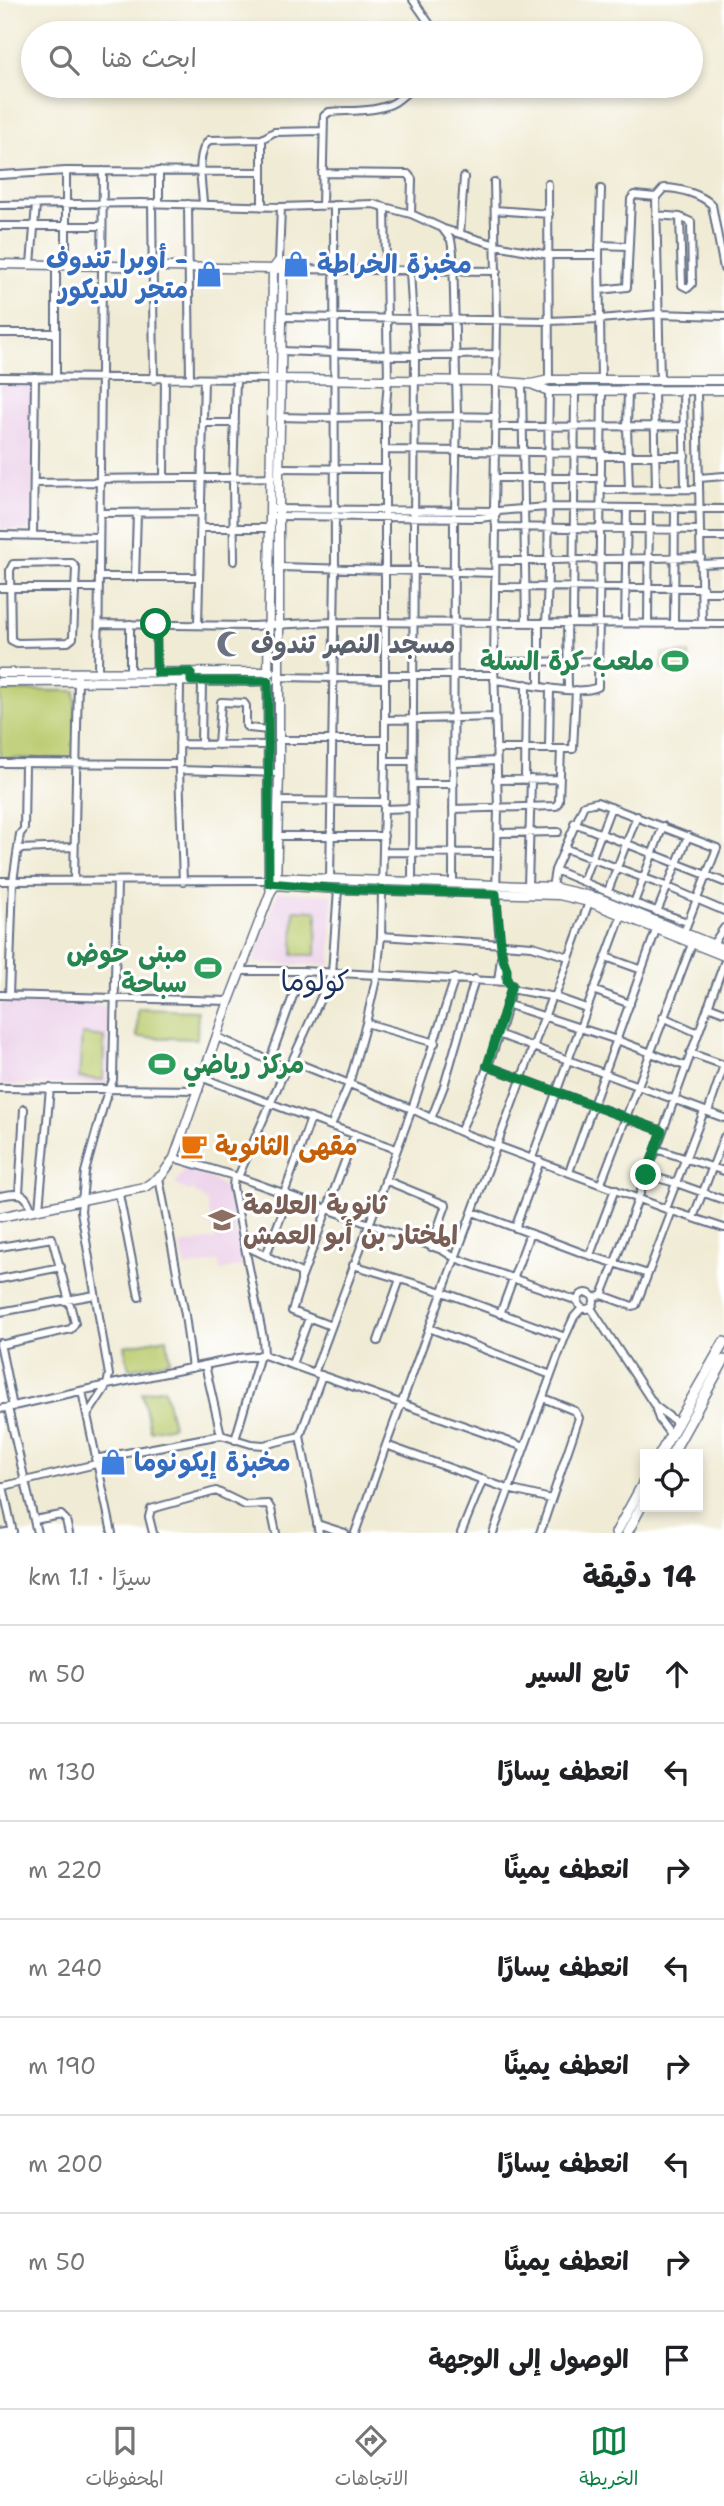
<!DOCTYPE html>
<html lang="ar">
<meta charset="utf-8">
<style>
body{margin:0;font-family:"Shantell Sans","Playpen Sans Arabic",sans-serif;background:#f6f6f6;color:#202124;direction:rtl}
.controls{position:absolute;right:21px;bottom:21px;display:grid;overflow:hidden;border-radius:0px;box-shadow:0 4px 10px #0003}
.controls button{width:63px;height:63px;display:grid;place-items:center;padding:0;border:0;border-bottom:2px solid #e0e0e0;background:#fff;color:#202124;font:35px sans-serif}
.stop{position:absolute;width:21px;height:21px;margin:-16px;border:5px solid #0b8043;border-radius:50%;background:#fff}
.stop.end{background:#0b8043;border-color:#fff;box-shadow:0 2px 7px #0008}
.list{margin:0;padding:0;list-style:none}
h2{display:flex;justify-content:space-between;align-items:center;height:91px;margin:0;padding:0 28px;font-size:30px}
h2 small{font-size:23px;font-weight:400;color:#757577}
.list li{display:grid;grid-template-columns:46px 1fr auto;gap:21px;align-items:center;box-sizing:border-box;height:98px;padding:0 28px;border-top:2px solid #e0e0e0}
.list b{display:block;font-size:26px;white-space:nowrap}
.list em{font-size:23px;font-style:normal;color:#757577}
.icon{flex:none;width:38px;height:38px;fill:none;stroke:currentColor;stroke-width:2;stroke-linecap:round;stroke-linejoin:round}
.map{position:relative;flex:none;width:724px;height:1533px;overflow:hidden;direction:ltr}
.search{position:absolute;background:#fff;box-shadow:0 4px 10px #0003;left:21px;right:21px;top:21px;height:77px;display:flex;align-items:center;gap:18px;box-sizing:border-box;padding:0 24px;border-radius:38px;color:#757577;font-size:26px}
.sheet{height:875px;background:#fff}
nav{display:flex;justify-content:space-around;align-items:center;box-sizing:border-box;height:98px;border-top:2px solid #e0e0e0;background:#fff;font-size:19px;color:#757577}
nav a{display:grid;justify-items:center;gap:4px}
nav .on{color:#0b8043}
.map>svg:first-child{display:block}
</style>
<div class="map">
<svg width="724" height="1533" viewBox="0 0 724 1533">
<rect width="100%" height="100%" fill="#fff"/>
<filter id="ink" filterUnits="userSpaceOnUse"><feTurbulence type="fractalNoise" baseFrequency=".0143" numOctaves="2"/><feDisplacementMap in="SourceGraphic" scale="14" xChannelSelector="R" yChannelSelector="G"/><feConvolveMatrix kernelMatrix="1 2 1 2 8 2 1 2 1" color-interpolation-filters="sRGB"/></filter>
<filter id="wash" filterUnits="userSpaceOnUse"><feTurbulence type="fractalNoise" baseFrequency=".00686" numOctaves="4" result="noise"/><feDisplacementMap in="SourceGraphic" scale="28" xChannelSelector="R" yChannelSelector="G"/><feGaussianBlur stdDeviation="1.57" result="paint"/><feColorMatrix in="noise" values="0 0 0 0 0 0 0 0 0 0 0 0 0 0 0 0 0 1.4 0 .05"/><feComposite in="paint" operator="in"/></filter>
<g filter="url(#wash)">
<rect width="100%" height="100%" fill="#f0ebd4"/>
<!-- built -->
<path fill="#ecd1ea" d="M 0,385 L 34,385 L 32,530 L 0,530 Z
M 278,892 L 332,895 L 331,965 L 253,963 Z
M 0,1003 L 110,1006 L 107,1084 L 0,1085 Z
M 190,1166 L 227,1189 L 244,1265 L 221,1271 L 218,1261 L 186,1268 L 180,1245 L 215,1239 L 207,1201 L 192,1190 L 190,1192 L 175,1184 L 186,1167 Z"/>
<!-- green -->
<path fill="#bacb6d" stroke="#6a7d66" stroke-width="2" d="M 662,653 L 689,653 L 689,669 L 662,669 Z
M 0,690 L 75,691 L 75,759 L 0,758 Z
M 294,910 L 317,911 L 316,955 L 293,955 Z
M 138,1009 L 198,1011 L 197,1039 L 137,1037 Z
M 82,1034 L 104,1037 L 103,1080 L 79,1078 Z
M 167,1338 L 170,1361 L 129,1369 L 124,1346 Z
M 164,1388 L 173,1426 L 150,1431 L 142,1393 Z"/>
</g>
<g filter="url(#ink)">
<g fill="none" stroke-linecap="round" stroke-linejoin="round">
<!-- minor casing -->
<g stroke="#667187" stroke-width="10">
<path id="minor" d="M 413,0 L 436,33
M 429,86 L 447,86
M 262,139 L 274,132 L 322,131
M 66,171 L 66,265
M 159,171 L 159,203
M 322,173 L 408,174 L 412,179 L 411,214
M 0,175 L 66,171 L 262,172 L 262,207
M 548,184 L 549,380
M 601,189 L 599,255 L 601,381
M 656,197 L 664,188 C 679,188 701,194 712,205 L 724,269
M 152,203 L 154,380
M 203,203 C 202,184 195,155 209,140 L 262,139 L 262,172
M 188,204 L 190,379
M 0,205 L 141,203 L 281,207 L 373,204 L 411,214 L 442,228 L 451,240 L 453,253 L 457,416 L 455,510
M 322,206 L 324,116 L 329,112 C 349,110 377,113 395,102 C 403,97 408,90 417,86
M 385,207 L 388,380 L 385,418 L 385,761 L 381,936 L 377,975 L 366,1023 L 349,1084 L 331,1126 L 396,1149
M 495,210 L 549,214
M 656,215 L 680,217 L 691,222 L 692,284 L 688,288 L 682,285 L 680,217
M 0,226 L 102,226
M 444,229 L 496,245 L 549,255 L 599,255
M 460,234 L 464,177
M 599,245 L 628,246
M 279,261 L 281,207
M 31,264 L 36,205
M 56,265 L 56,377
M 283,269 L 497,271
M 410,271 L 415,356 L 412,882
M 600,290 L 627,287 L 631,199 L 634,195 L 656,197 L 660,380
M 281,317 L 548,321 L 600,319 L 658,314 L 724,316
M 0,333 L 56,333
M 281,351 L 415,356 L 497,354
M 0,377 L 273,379
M 522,383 L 526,623
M 628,391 L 627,426 L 629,490
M 654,391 L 656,489
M 683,391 L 685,489
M 697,391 L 702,624
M 280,417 C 352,420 424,414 496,417
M 203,423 L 235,423
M 497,427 L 684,426
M 386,450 L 602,453
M 602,456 L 685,456
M 279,468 L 386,469
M 164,476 L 165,379
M 495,478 L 602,478
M 699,478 L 724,476
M 101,479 C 158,477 215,479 272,477
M 34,483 L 101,482
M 602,490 L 699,489
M 271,509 L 498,511 L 547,507 L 724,509
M 101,513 L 201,512
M 275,516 L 480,518 L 495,516 L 497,513
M 496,527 L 700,530
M 201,528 L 271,528
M 0,535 L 99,537
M 33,535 L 35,377
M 701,537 L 724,537
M 234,561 L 233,479 L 236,379
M 495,561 L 701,557
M 72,563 L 76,568 L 73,638 L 68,642 L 17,643 L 11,640 L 10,570 L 13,564 Z
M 701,564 L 724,563
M 279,567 L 495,573
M 99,577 L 199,577
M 135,577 L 137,513
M 495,587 L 703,588
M 0,588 L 98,588
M 703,592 L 724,592
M 546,623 C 551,545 547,468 549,391
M 567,623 L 568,689
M 573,623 L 575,391
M 625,623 L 627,508
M 648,623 L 649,508
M 99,624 L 252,626 L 333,622 L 724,624
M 156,624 L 157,673
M 198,624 L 204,379
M 674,624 L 675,508
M 494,662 L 598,661
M 130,672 L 130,624
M 98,673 L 103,171
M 385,675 L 494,675
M 278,680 L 283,677 L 385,679
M 494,680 C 520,682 576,697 598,687 L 602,391
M 180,682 L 179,770 L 183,882
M 539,686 L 539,623
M 385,720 L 494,717
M 279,740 L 385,740
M 179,744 L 269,745
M 201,745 L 202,681
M 218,745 L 221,702 L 244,703 L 246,706 L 246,726 L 249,728 L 268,730
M 496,749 L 573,749 L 576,690
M 549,749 L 550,688
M 385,761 L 413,761
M 0,763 L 179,764
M 455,763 L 496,761
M 179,770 L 279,773
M 496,780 L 560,779
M 525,780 L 526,684
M 413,784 L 454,784
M 279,801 L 385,802
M 384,809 L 413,808
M 453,809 L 556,806 L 559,801 L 561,749
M 574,823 L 724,882
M 498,833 L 558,832
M 279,836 L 384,836
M 564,848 L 668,887 L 724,911
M 18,849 L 74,847
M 384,852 L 497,853
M 555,870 L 634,903 L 687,922
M 330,879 L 335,570 L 334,205
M 74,880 L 78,678
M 0,881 L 263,880 L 270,877
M 583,881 L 611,807
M 453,884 L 454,517
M 528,886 L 531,779
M 552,887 L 555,870 L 584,805 L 597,802 L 717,848 L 684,932
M 608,891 L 637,816
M 634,903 L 663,826
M 657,912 L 688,836
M 381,936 L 532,946 L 569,957
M 713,944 L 724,928
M 606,957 L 642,970
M 240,971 L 302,971 L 507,982
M 498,981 L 501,958
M 511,989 L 555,997 L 586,1008
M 593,990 L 630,1004
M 0,995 L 229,1001
M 9,995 L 13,881 L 20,834 L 24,829 L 25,764
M 555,997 L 589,902
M 506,1004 L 617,1040 L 685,1066
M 708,1006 L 724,1012
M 663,1017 L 698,1033
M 366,1023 L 435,1043
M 498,1034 L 724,1118
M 217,1037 L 286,1068 L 292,1061 L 332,973 L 338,889
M 690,1053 L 724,1065
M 270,1060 L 302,971
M 292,1061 L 412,1109 L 460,1132 L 666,1209 L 724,1228
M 487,1066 L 662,1131
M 203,1078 L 331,1126
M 0,1088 L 199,1090
M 708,1112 L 724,1065
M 431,1119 L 444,1086 L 475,979
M 460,1132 C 482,1085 501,1036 512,985 L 507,982 L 500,943 L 496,894 L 498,809 L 494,662 L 496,527 L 494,510 L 497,320 L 494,182
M 656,1149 L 724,1171
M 174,1158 L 238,1177 L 442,1250 L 455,1258 L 578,1301
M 532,1158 L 622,914
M 569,1172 L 656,930
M 646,1175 L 676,1183 L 724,1200
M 234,1176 L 233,1187 L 263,1338 L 264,1355
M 238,1177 L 286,1068
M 159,1178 L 185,1315 L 192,1368
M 385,1180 L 446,1205 L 431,1247
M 601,1183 L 692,944
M 19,1194 L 24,1109
M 119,1194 L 139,1297
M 284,1194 L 311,1118
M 0,1196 C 18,1193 27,1190 31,1211
M 39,1209 L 50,1088
M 666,1209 L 704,1111
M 473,1212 L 585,1254 L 648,1274
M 693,1218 L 724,1137
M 515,1228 L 540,1161
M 244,1245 L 301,1273 L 301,1282 L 292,1311 L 331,1326
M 0,1247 L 52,1238 L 75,1323 L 71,1329 L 0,1345
M 266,1255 L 289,1196
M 590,1255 L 615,1189
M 353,1265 L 443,1292 L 565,1337
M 302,1277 L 355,1134
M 0,1279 L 61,1267
M578 1301a8 8 0 1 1 16 0a8 8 0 1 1-16 0Z
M 602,1295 L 632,1306 L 636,1305 L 672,1211
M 594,1298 L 602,1295 L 615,1262 L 724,963
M 591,1308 L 655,1406 L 659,1419 L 672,1437
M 0,1312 L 95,1295
M 500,1314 L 530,1233
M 429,1328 L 551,1375
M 378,1341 L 400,1279
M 0,1343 L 13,1407
M 292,1364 L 309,1318
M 205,1365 L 221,1435 L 251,1444 L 264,1445 L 300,1436
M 315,1371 L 412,1109 L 455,978
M 82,1391 L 112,1533
M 655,1406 L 679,1424
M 8,1408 L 37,1533
M 0,1409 L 107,1385 L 239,1358 L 264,1355 L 524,1447
M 88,1414 L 107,1385 L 109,1375 L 81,1211 L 85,1172 L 105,1100 L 113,1080 L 117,881
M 235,1440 L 260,1355
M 386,1445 L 508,1489 L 551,1499
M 95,1459 L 221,1435
M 3,1486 L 13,1533
M 0,1487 L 96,1464
M 34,1520 L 61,1515 L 66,1520 L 69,1533
M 317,1524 L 345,1533
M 0,1533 L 13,1531
M 153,1533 L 149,1517 L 151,1509 L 216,1491 L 245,1505 L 268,1504 L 271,1509 L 276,1533
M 319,1533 L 300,1436 L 322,1375
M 355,1533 L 386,1445 L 552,996
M 461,1533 L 483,1479
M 493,1533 L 565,1337 L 574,1317 L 582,1308
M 540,1533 L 579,1418 L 575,1411 L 543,1398"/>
</g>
<!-- tertiary casing -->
<g stroke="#667187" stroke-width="11">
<path id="tertiary" d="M 0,264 L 277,269
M 276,379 L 495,381 L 531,384 L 549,380 L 724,380
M 531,384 L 549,391 L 724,390
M 0,673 L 271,672
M 0,682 L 270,681
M 273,877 L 552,887 L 599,898 L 724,949
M 273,885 L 338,889 L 559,895 L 589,902 L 724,956
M 0,1217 L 145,1187 L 162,1175 L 174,1158 L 229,1001 L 271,891 L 276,885 L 279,773 L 279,476 L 283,269 L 279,261 L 273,269 L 268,681 L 269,883 L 271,891"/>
</g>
<!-- secondary casing -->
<g stroke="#667187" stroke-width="12">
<path id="secondary" d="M 660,1454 L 724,1342
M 672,1454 L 724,1360
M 616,1533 L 645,1480
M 627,1533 L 645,1499"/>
</g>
<!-- minor -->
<use href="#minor" stroke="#fff" stroke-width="6"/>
<!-- tertiary -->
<use href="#tertiary" stroke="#fff" stroke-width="8"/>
<!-- secondary -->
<use href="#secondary" stroke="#fff" stroke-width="9"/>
</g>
</g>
<g fill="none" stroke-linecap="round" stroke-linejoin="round" filter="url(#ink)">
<!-- route -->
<path stroke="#0b8043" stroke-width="9" d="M 156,624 L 157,673 L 191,672 L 191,681 L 268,681 L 269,883 L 338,889 L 496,894 L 502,957 L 507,969 L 507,982 L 512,985 L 487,1066 L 662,1131 L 646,1175"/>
</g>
<!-- icons -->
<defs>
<g id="shop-bare" transform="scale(2.1)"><path d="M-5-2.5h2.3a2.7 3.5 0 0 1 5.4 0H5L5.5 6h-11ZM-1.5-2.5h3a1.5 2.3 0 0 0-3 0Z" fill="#3f7fe0" stroke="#fff" stroke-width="2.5" paint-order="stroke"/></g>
<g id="mosque-bare" transform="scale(2.1)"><path d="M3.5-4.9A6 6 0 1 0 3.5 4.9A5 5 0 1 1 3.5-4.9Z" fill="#6b7280" stroke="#fff" stroke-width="2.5" paint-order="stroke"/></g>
<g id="stadium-bare" transform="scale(2.1)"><path d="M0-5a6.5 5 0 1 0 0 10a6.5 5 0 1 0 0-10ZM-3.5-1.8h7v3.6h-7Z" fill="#2e9e5b" stroke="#fff" stroke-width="2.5" paint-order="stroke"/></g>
<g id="cafe-bare" transform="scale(2.1)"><path d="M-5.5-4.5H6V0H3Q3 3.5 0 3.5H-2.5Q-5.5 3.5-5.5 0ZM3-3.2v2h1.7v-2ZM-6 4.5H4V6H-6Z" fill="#e8710a" stroke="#fff" stroke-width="2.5" paint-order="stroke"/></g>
<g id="school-bare" transform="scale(2.1)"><path d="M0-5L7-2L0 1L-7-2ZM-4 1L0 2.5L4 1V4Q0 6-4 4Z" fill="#8d6e63" stroke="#fff" stroke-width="2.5" paint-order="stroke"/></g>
</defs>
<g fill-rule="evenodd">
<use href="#shop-bare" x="296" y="264"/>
<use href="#shop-bare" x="209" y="274"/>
<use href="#mosque-bare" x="230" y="644"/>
<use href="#stadium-bare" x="675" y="661"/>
<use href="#stadium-bare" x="208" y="968"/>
<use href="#stadium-bare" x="162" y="1064"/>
<use href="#cafe-bare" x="194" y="1146"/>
<use href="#school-bare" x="222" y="1220"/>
<use href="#shop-bare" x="113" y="1462"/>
</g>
<g text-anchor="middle" stroke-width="6" stroke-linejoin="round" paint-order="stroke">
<!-- shop labels -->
<g font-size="26" font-weight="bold" fill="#366cbe" stroke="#fff" text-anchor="start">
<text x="188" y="268" text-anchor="end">أوبرا تندوف -<tspan x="188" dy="30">متجر للديكور</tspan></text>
<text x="317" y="273">مخبزة الخراطة</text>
<text x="134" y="1471">مخبزة إيكونوما</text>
</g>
<!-- worship labels -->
<g font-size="26" font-weight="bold" fill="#5b616d" stroke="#fff" text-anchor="start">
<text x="251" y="653">مسجد النصر تندوف</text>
</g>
<!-- leisure labels -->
<g font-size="26" font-weight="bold" fill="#27864d" stroke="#fff" text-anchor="end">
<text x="654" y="670">ملعب كرة السلة</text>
<text x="187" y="962">مبنى حوض<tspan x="187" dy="30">سباحة</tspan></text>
<text x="183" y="1073" text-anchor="start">مركز رياضي</text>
</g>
<!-- food labels -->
<g font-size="26" font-weight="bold" fill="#c56008" stroke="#fff" text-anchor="start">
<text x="215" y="1155">مقهى الثانوية</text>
</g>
<!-- education labels -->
<g font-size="26" font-weight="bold" fill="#785e54" stroke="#fff" text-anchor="start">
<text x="243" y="1214">ثانوية العلامة<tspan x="243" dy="30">المختار بن أبو العمش</tspan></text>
</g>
<!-- neighbourhood labels -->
<g font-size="28" fill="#1b2f5e" stroke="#fff">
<text x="315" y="991">كولوما</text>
</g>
</g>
</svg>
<div class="controls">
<button><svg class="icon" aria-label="locate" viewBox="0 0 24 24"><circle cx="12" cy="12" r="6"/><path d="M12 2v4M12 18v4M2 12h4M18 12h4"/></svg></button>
</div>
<div class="stop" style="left:156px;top:624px"></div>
<div class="stop end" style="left:646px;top:1175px"></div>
<div class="search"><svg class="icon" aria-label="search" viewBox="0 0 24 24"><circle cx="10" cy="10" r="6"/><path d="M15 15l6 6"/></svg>ابحث هنا</div>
</div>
<section class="sheet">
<h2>14 دقيقة<small>سيرًا · 1.1 km</small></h2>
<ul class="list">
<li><svg class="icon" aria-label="ahead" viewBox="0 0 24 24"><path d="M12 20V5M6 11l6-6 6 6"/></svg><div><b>تابع السير</b></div><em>50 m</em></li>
<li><svg class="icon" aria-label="left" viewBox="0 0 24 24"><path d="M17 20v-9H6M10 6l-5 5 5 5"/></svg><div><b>انعطف يسارًا</b></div><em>130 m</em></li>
<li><svg class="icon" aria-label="right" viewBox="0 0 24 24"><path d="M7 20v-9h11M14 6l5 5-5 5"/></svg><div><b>انعطف يمينًا</b></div><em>220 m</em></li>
<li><svg class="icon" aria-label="left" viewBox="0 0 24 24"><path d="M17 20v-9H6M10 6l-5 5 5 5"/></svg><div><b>انعطف يسارًا</b></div><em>240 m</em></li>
<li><svg class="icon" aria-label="right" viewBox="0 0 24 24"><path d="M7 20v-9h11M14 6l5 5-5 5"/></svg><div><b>انعطف يمينًا</b></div><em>190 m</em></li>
<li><svg class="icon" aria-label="left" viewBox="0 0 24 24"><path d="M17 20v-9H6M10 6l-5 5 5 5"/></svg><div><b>انعطف يسارًا</b></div><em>200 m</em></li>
<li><svg class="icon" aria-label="right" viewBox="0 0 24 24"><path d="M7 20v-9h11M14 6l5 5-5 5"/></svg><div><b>انعطف يمينًا</b></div><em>50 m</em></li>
<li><svg class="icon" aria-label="arrive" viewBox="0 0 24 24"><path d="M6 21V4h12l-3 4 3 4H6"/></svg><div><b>الوصول إلى الوجهة</b></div></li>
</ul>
</section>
<nav>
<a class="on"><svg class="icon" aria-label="map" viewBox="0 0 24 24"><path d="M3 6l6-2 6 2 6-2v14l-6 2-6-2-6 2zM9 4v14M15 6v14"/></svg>الخريطة</a>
<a><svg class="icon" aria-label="directions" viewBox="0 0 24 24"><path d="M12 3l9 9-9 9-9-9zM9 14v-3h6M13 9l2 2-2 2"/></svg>الاتجاهات</a>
<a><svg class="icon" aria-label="saved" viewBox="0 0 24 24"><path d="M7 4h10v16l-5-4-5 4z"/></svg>المحفوظات</a>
</nav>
